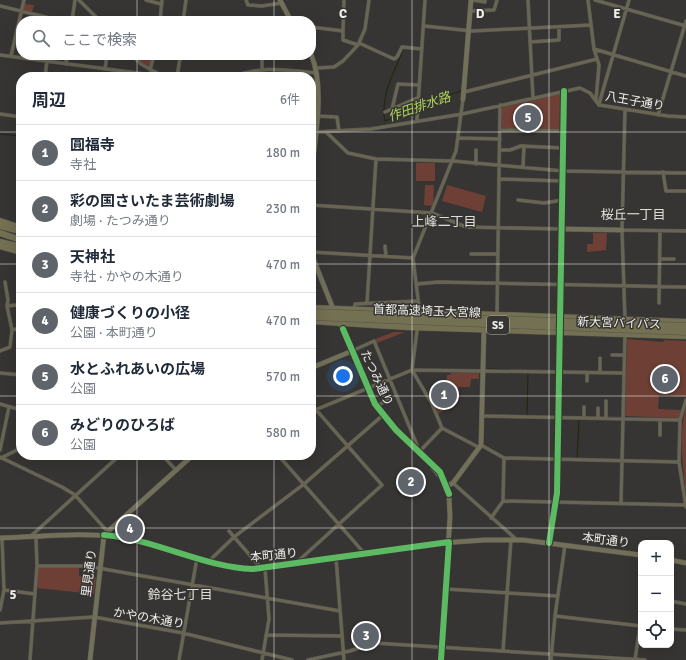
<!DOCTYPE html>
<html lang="ja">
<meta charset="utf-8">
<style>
body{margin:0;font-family:Signika,"Noto Sans JP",sans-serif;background:#f2f2f3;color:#1f2937}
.controls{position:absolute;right:12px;bottom:12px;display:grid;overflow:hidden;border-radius:8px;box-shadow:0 4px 16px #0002}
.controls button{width:36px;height:36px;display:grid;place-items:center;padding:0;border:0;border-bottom:1px solid #e0e1e3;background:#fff;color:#1f2937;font:20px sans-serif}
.you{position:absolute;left:343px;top:376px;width:14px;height:14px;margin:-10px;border:3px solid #fff;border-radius:50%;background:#1a73e8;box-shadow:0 0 0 6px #1a73e833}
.badge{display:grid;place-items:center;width:26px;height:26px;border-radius:50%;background:#5f646b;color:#fff;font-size:13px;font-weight:700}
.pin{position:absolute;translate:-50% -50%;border:2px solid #fff;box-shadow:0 1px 4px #0006}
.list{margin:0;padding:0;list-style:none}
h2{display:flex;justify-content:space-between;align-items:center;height:52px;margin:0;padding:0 16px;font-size:17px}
h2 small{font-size:13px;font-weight:400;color:#747a83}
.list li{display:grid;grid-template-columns:26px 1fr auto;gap:12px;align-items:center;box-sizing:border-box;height:56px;padding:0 16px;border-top:1px solid #e0e1e3}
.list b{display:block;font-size:15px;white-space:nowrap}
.list p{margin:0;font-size:13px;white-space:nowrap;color:#747a83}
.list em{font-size:13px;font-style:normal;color:#747a83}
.icon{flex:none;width:22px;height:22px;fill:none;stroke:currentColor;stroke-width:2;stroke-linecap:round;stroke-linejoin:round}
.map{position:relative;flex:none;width:686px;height:660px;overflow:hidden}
.search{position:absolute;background:#fff;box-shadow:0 4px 16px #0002;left:16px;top:16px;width:300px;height:44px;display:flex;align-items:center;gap:10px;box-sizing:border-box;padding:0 14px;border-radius:16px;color:#747a83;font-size:15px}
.panel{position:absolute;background:#fff;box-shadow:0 4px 16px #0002;left:16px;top:72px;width:300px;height:388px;border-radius:16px}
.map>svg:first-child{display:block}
</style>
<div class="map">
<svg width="686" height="660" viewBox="0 0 686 660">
<rect width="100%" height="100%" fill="#363533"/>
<!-- green -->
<path fill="#6e4035" d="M 24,4 L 34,5 L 32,12 L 24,11 Z
M 137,55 L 152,55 L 150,66 L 142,63 Z
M 562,93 L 563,94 L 562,130 L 502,128 L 502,105 L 522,103 Z
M 416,163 L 435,163 L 435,181 L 416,181 Z
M 425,185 L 434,185 L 433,206 L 424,205 Z
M 447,185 L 486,196 L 482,212 L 442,201 Z
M 593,233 L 607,233 L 606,250 L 587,252 L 587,244 L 593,244 Z
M 394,332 L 405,332 L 377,343 L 375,339 Z
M 627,339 L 663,342 L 664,340 L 686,341 L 686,397 L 659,395 L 658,409 L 682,410 L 678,418 L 625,416 Z
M 451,373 L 479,373 L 479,379 L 471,379 L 470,387 L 458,387 L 458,401 L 438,414 L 435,404 L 441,402 L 437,392 L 446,391 L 447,375 L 450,375 Z
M 686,407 L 686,494 C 683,464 678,436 686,407 Z
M 132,518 L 135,521 L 133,523 L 145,536 L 144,537 L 123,532 L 120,526 Z
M 38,567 L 79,567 L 79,576 L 96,577 L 94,594 L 36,588 Z"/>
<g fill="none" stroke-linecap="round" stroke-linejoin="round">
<!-- stream -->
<path stroke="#1d260b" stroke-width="1" d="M 606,1 L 606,0
M 403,50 C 394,73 380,96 385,121 L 417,107
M 419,106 L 432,100 L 462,91
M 0,134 L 21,136
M 488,369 L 515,370
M 527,416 L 528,373
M 577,457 L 579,420"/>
<!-- street casing -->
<g stroke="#535351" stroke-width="4">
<path id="street" d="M 79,0 L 100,21
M 146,0 L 161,4
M 246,0 L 248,5 L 262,6 L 282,3
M 473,0 L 485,2 L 485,0
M 528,0 L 533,98
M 588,0 L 594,49 L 599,65 L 596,100
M 595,0 L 686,26
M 0,6 L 62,21
M 470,11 L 494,10 L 497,0
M 72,21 L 75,0
M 160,21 L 162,0
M 183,21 L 186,0
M 424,26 L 472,31 L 591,25
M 311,27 L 343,31 L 343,40 L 358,45
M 343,31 L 344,0
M 530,42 L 559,40 L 559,27
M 359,43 L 394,59 L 397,57 L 402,47 L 422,49
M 594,49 L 686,76
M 0,55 L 160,76
M 132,55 L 141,64 L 164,77
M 11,56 L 24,0
M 66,64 L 67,55
M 317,68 L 334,67 L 343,61 L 358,45 L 365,29 L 369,0
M 105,69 L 107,55
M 262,69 L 262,55
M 150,70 L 154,55
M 45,77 L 47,61
M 177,77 L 180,58
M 232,77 C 264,65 284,70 317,73
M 464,92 L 597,59
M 599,104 L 629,0
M 392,109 L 398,84 L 418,85
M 385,112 L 417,98
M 0,114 L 21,117
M 658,115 L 686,21
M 317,116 L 337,117 L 339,131
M 417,120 L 425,0
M 500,130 L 564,131
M 316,132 L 371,129 L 462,114 L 580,88 L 590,93 L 599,105 L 668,116 L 686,117
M 326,132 L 348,153 L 376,159 L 453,161 L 563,171 L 686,173
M 311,136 L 315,136
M 459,138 L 500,139
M 476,150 L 476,164
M 500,150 L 510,150 L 521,146 L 563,148
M 523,167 L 524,146
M 663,172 L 666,191 L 686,191
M 499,179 L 563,181
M 518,200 L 544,203 L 563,200
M 311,205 L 432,213 L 466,227 L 562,229
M 622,230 L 686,231
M 385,246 L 386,256
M 311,252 L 413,258
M 471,254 L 498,254
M 660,259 L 674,259
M 417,284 L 439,282 L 686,287
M 367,303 L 376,159
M 659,303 L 660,231
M 7,306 L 17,305 L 21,303
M 419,307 L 413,258 L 456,151 L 463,99
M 354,310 L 355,304 L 418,301
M 497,315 L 500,105
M 561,317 L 564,91
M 625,320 L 622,230 L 625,109
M 12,330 L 21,328
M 417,331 L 412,370 L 432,404 L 442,428 L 480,448
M 0,351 L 10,347 L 12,330 L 7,306 L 8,300 L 5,282
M 352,351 L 374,341 L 417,445 L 416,449
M 612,355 L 624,355
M 0,373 L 21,375
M 600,373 L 600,358
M 587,381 L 587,373
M 686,400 L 680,420 L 679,462 L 686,507
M 0,404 L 21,410
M 376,406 L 388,400
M 598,408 L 598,418
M 311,414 L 315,410 L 412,370 L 624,373
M 482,416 L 680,420
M 584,418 L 584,407
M 606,418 L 606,401
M 660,435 L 660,420
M 481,445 L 504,458 L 679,462
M 0,450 L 9,407
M 419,452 L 442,428
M 162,455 L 176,470
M 278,455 L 365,554
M 0,457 L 62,487 L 75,495 L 107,531
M 1,458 L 21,448
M 504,458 L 503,501 L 686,505
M 453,483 L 516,539
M 621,504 L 625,333
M 491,518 L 503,501
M 229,531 L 234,537 L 304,484 L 383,415
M 31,536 L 120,455
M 549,543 L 557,493 L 561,331
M 336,558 L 344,660
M 209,561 L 234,537 L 261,568
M 296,563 L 382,485 L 311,404
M 37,566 L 84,566 L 98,568 L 340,611
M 446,589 L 557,596
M 4,590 L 35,594
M 671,601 L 686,604
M 0,610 L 4,590 L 2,538
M 555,616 L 641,626
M 0,623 L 94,617 L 183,633 L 292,660
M 671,629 L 686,630
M 266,635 L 342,636
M 503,651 L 511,539
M 30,660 L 37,566 L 36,537
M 179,660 L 197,558
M 262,660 L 269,619 L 265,568
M 308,660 L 350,651 L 374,643 L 645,660
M 551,660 L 555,616 L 565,545
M 635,660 L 641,619"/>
</g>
<!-- secondary casing -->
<g stroke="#535351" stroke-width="5.5">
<path id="secondary" d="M 280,0 L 291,21
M 311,54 C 326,90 314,141 311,179
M 463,99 L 471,0
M 562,229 L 622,230
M 311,253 L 334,311
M 339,321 L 375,404 L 396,430 L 440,472 L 449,494 L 450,517 L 441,660
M 311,368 L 352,351
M 433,468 L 444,481
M 447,486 L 453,483 L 481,445 L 484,329
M 0,538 C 38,537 86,531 122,538 C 167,546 208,567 253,569 L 441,543 L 485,540 L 523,540 L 641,555
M 671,560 L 686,563
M 90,660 L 104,535 L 193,455"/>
</g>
<!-- highway casing -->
<g stroke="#535351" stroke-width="7">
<path id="highway" d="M 0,221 L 21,228
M 0,226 L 16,230
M 0,233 L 21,240
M 0,242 L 21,247
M 0,246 L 21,252
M 311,308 L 686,322
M 311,321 L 407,327 L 686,336"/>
</g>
<!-- street -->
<use href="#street" stroke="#686553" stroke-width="3"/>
<!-- secondary -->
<use href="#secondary" stroke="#727058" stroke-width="4.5"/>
<!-- highway -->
<use href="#highway" stroke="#747052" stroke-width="6"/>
<!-- highway-bridge casing -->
<g stroke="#535351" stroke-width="7" stroke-linecap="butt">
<path id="highway-bridge" d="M 311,312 L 686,326
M 311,317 L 686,332"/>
</g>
<!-- highway-bridge -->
<use href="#highway-bridge" stroke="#747052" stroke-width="6"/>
<!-- cycleway casing -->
<g stroke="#373532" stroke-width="8">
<path id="cycleway" d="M 343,329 L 375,404 L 396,430 L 440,472 L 449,494
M 104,535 C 155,539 202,567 253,569 L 449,542 L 441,660
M 549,543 L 557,493 L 564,91"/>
</g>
<!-- cycleway -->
<use href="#cycleway" stroke="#5cba63" stroke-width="6"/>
</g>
<!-- grid -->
<path fill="none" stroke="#efeeec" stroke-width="1" stroke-opacity="0.55" d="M 137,0 L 137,21M 274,0 L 274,21M 412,0 L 412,660M 549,0 L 549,660M 137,55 L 137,77M 274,55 L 274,77M 0,132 L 21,132M 311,132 L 686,132M 0,264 L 21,264M 311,264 L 686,264M 0,396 L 21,396M 311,396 L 686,396M 137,455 L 137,660M 274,455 L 274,660M 0,528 L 686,528"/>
<g text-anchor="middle" stroke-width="3" stroke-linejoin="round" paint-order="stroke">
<!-- shield labels -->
<rect fill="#373532" stroke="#b8b6b4" stroke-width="1" x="487" y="316" width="22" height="18" rx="3"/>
<g font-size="11" font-weight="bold" fill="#efeeec">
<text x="498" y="329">S5</text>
</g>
<!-- street labels -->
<g font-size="12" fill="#efeeec" stroke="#373532">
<text transform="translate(635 101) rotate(10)" y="4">八王子通り</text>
<text transform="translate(427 311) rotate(2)" y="4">首都高速埼玉大宮線</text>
<text transform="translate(619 323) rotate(2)" y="4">新大宮バイパス</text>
<text transform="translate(377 378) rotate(65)" y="4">たつみ通り</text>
<text transform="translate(606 540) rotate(7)" y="4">本町通り</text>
<text transform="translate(274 555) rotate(-6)" y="4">本町通り</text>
<text transform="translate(89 573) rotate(-83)" y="4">里見通り</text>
<text transform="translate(149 618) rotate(10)" y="4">かやの木通り</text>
</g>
<!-- water labels -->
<g font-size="13" font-style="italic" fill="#acd459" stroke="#373532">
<text transform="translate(419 106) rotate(-19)" y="5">作田排水路</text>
</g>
<!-- neighbourhood labels -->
<g font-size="13" fill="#e0deda" stroke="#373532">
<text x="633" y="219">桜丘一丁目</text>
<text x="444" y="226">上峰二丁目</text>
<text x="180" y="599">鈴谷七丁目</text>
</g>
</g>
<g font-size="13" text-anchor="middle" font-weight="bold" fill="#efeeec" stroke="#373532" stroke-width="3" stroke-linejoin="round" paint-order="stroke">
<text x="343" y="18">C</text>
<text x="480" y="18">D</text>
<text x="617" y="18">E</text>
<text x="13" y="599">5</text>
</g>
</svg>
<div class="controls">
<button>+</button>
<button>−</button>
<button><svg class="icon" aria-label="locate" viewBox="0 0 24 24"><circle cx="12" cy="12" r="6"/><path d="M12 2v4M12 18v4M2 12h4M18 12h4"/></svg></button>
</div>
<div class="you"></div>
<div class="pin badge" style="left:444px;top:395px">1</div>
<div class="pin badge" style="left:411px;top:482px">2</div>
<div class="pin badge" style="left:366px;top:636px">3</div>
<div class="pin badge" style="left:130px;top:529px">4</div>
<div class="pin badge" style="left:528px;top:118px">5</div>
<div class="pin badge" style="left:665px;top:379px">6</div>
<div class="search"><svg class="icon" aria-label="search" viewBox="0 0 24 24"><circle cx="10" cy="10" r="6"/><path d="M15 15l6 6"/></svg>ここで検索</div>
<section class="panel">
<h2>周辺<small>6件</small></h2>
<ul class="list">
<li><span class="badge">1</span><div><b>圓福寺</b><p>寺社</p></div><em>180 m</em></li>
<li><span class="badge">2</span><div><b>彩の国さいたま芸術劇場</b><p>劇場 · たつみ通り</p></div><em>230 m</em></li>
<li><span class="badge">3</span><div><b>天神社</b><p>寺社 · かやの木通り</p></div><em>470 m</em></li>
<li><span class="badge">4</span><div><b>健康づくりの小径</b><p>公園 · 本町通り</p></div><em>470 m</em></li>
<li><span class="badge">5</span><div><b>水とふれあいの広場</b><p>公園</p></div><em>570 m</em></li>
<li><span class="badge">6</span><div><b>みどりのひろば</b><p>公園</p></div><em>580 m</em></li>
</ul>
</section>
</div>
